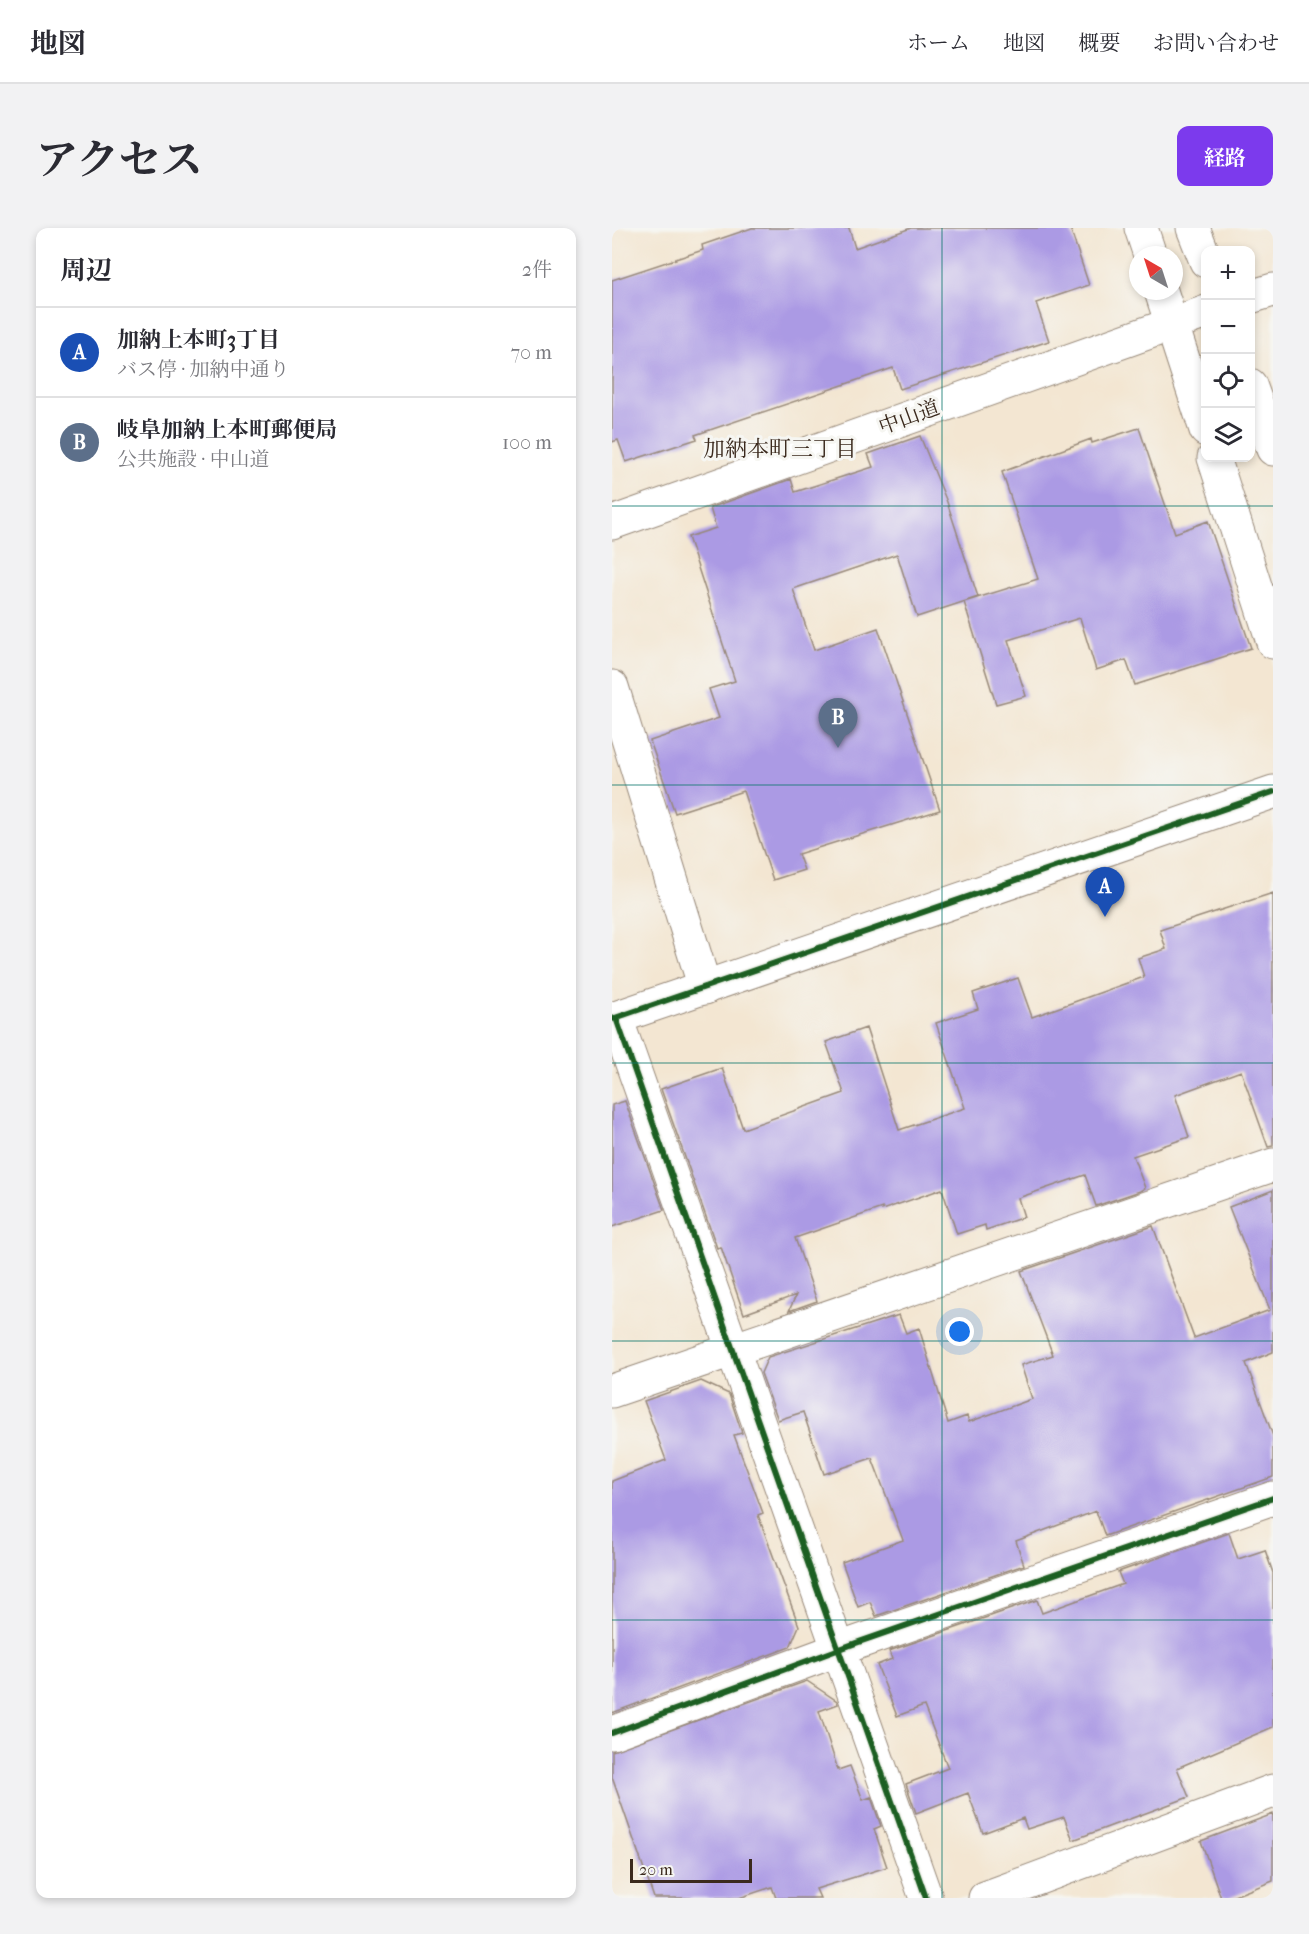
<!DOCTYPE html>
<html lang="ja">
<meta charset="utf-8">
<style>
body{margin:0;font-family:"IM FELL French Canon","Noto Serif JP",serif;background:#f2f2f3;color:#2b2b33}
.controls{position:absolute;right:18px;top:18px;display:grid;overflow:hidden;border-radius:12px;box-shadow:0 3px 9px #0003}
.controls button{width:54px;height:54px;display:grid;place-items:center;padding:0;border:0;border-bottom:2px solid #e1e1e2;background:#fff;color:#2b2b33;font:30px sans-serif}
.compass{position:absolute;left:517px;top:18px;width:54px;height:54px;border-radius:50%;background:#fff;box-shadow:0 3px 9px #0003;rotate:321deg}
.scale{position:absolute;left:18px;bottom:15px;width:122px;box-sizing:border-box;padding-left:6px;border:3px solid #3b2a1e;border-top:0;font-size:16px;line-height:21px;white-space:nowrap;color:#3b2a1e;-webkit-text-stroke:4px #f6f6f2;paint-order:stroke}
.you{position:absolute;left:348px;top:1104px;width:21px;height:21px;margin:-15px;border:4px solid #fff;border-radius:50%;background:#1a73e8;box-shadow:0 0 0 9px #1a73e833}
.badge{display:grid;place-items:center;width:39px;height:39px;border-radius:50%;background:#7c3aed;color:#fff;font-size:20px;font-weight:700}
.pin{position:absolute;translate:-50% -50px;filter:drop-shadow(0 2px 3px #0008)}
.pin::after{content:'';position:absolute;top:32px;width:21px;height:18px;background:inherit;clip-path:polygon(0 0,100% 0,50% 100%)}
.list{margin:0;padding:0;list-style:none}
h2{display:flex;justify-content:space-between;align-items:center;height:78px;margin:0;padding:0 24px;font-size:26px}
h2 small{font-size:20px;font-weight:400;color:#7c7c81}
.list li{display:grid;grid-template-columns:39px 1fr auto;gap:18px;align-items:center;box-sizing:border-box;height:90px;padding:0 24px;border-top:2px solid #e1e1e2}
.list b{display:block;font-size:22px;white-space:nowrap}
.list p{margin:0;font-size:20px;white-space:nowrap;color:#7c7c81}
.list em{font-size:20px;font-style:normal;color:#7c7c81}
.icon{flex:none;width:33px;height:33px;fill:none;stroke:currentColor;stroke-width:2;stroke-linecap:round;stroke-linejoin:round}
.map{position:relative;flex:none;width:661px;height:1670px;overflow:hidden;border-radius:12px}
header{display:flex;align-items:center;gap:36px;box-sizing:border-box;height:84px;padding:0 30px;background:#fff;border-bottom:2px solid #e1e1e2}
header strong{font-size:28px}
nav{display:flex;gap:33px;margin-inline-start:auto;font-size:21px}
.intro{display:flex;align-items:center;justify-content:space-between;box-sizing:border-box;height:144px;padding:0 36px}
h1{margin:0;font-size:42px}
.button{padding:15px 27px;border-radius:12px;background:#7c3aed;color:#fff;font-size:21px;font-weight:700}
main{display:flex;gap:36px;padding:0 36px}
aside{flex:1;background:#fff;border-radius:12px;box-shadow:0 3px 9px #0003}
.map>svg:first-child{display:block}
</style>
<header>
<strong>地図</strong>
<nav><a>ホーム</a><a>地図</a><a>概要</a><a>お問い合わせ</a></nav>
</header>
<div class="intro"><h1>アクセス</h1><a class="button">経路</a></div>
<main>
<aside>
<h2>周辺<small>2件</small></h2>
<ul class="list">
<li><span class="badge" style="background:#1a4fb4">A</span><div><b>加納上本町3丁目</b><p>バス停 · 加納中通り</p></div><em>70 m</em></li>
<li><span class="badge" style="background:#5c6f8a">B</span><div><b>岐阜加納上本町郵便局</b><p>公共施設 · 中山道</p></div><em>100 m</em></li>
</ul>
</aside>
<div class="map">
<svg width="661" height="1670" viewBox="0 0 661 1670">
<rect width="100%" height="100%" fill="#f6f6f2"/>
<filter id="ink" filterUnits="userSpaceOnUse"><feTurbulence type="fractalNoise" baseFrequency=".0167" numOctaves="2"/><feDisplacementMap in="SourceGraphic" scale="12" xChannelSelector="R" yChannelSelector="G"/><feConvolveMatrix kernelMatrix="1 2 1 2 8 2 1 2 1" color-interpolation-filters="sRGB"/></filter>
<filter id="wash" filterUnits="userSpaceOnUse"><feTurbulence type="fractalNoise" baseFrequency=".008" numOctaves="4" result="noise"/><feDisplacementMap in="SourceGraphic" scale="24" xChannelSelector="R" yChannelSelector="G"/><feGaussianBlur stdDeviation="1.35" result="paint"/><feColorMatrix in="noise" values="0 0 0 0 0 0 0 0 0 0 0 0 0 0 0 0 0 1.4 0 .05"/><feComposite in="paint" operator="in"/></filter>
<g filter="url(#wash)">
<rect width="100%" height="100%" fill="#f3e6d2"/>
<g id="blocks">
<!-- building -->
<path fill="#ab9ae4" d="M 140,0 L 237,0 L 243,20 L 299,0 L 458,0 L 477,57 L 424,75 L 437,113 L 288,161 L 281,140 L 83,207 L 85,211 L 14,234 L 6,212 L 0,214 L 0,52 L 91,22 L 90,17 Z
M 527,200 L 563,305 L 596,293 L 639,420 L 523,457 L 514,432 L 484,442 L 468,390 L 396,412 L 414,468 L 384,476 L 352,374 L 426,351 L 390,244 L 479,211 L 480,215 Z
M 308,208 L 335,274 L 366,369 L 305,389 L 285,326 L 181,361 L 202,422 L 266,400 L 328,582 L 186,626 L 192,642 L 161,652 L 131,563 L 63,585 L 38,513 L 107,490 L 97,461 L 123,453 L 76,309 L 104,300 L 98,280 L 179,251 L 183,264 L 261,239 L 256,226 Z
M 661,665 L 661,918 L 656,919 L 629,843 L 563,867 L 577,909 L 521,928 L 533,960 L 528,963 L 484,978 L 473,947 L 406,970 L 412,989 L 374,1002 L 373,997 L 345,1006 L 330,961 L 270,982 L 270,980 L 183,1010 L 205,1073 L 177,1083 L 184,1067 L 132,1086 L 109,1019 L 105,1020 L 49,861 L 110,840 L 131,901 L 232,865 L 214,814 L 254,800 L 287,902 L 353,880 L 324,795 L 366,781 L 361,765 L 406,750 L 420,789 L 532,749 L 526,730 L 554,721 L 548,702 Z
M 13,873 L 52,982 L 0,999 L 0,877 Z
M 661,962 L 661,1124 L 634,1135 L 661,1208 L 661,1249 L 493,1308 L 484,1283 L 404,1313 L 412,1337 L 264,1388 L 258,1374 L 246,1379 L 230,1334 L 291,1312 L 260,1230 L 212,1246 L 191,1184 L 166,1192 L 149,1145 L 156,1129 L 287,1087 L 294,1105 L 307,1100 L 336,1195 L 355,1188 L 357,1194 L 420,1171 L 409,1137 L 441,1127 L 409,1043 L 541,998 L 582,1110 L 658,1082 L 617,979 Z
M 89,1153 L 117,1166 L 130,1205 L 122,1207 L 151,1285 L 146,1287 L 187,1398 L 178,1419 L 0,1485 L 0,1253 L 54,1232 L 32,1173 Z
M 617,1305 L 626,1331 L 653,1322 L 661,1345 L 661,1499 L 565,1540 L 577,1569 L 461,1612 L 452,1589 L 415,1601 L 411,1590 L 371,1605 L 356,1565 L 304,1585 L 294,1556 L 336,1540 L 312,1478 L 285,1488 L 265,1437 L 280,1431 L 277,1423 L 425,1372 L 430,1385 L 511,1356 L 506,1344 Z
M 195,1453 L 225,1473 L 226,1476 L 207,1483 L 226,1542 L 238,1538 L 251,1572 L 259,1569 L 269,1598 L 262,1601 L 275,1639 L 204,1661 L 208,1670 L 164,1670 L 160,1659 L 127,1670 L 42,1670 L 0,1549 L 0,1523 Z
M 661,1586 L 661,1653 L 617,1670 L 609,1670 L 589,1613 Z"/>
</g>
</g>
<g filter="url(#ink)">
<use href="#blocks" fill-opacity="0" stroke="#978878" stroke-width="1.5"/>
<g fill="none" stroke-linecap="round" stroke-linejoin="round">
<!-- minor casing -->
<g stroke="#978878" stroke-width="35">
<path id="minor" d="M 638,69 L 661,62
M 0,295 L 594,84
M 0,459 L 93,760
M 4,790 L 314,1670
M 0,1163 L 661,937
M 0,1505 L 244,1415 L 661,1270
M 373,1670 L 661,1563"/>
</g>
<!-- tertiary casing -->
<g stroke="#978878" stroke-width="35">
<path id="tertiary" d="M 0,791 L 661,564"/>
</g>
<!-- trunk casing -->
<g stroke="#978878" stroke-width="35">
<path id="trunk" d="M 529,0 L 538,27
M 581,0 L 594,33
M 549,63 L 594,202
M 638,157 L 661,221
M 602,230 L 661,414"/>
</g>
<!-- minor -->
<use href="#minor" stroke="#fff" stroke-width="33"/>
<!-- tertiary -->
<use href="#tertiary" stroke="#fff" stroke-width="33"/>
<!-- trunk -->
<use href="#trunk" stroke="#fff" stroke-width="33"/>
<!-- cycleway casing -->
<g stroke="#f6f6f2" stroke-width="10">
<path id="cycleway" d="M 4,790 L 314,1670
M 0,791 L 661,564
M 0,1505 L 244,1415 L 661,1270"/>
</g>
<!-- cycleway -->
<use href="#cycleway" stroke="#1b5e20" stroke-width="6"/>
</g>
</g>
<!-- grid -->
<path fill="none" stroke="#0f766e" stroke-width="1.5" stroke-opacity="0.55" d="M 330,0 L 330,1670M 0,278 L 661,278M 0,557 L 661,557M 0,835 L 661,835M 0,1113 L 661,1113M 0,1392 L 661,1392"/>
<g text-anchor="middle" stroke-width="6" stroke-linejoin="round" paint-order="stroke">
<!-- street labels -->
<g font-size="21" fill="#3b2a1e" stroke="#f6f6f2">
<text transform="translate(297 189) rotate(-20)" y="7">中山道</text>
</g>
<!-- neighbourhood labels -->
<g font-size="22" fill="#3b2a1e" stroke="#f6f6f2">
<text x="168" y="228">加納本町三丁目</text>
</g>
</g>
</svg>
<div class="controls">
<button>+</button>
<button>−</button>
<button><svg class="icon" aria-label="locate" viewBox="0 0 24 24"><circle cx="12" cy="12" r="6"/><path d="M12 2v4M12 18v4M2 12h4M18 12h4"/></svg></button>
<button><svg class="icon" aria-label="layers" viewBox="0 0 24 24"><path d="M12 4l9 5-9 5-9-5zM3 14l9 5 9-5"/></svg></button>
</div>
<svg class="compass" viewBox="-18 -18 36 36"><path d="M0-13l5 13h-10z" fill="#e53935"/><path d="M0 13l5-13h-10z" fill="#7c7c81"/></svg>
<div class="scale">20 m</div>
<div class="you"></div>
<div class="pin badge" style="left:493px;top:689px;background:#1a4fb4">A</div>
<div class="pin badge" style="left:226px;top:520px;background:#5c6f8a">B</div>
</div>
</main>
